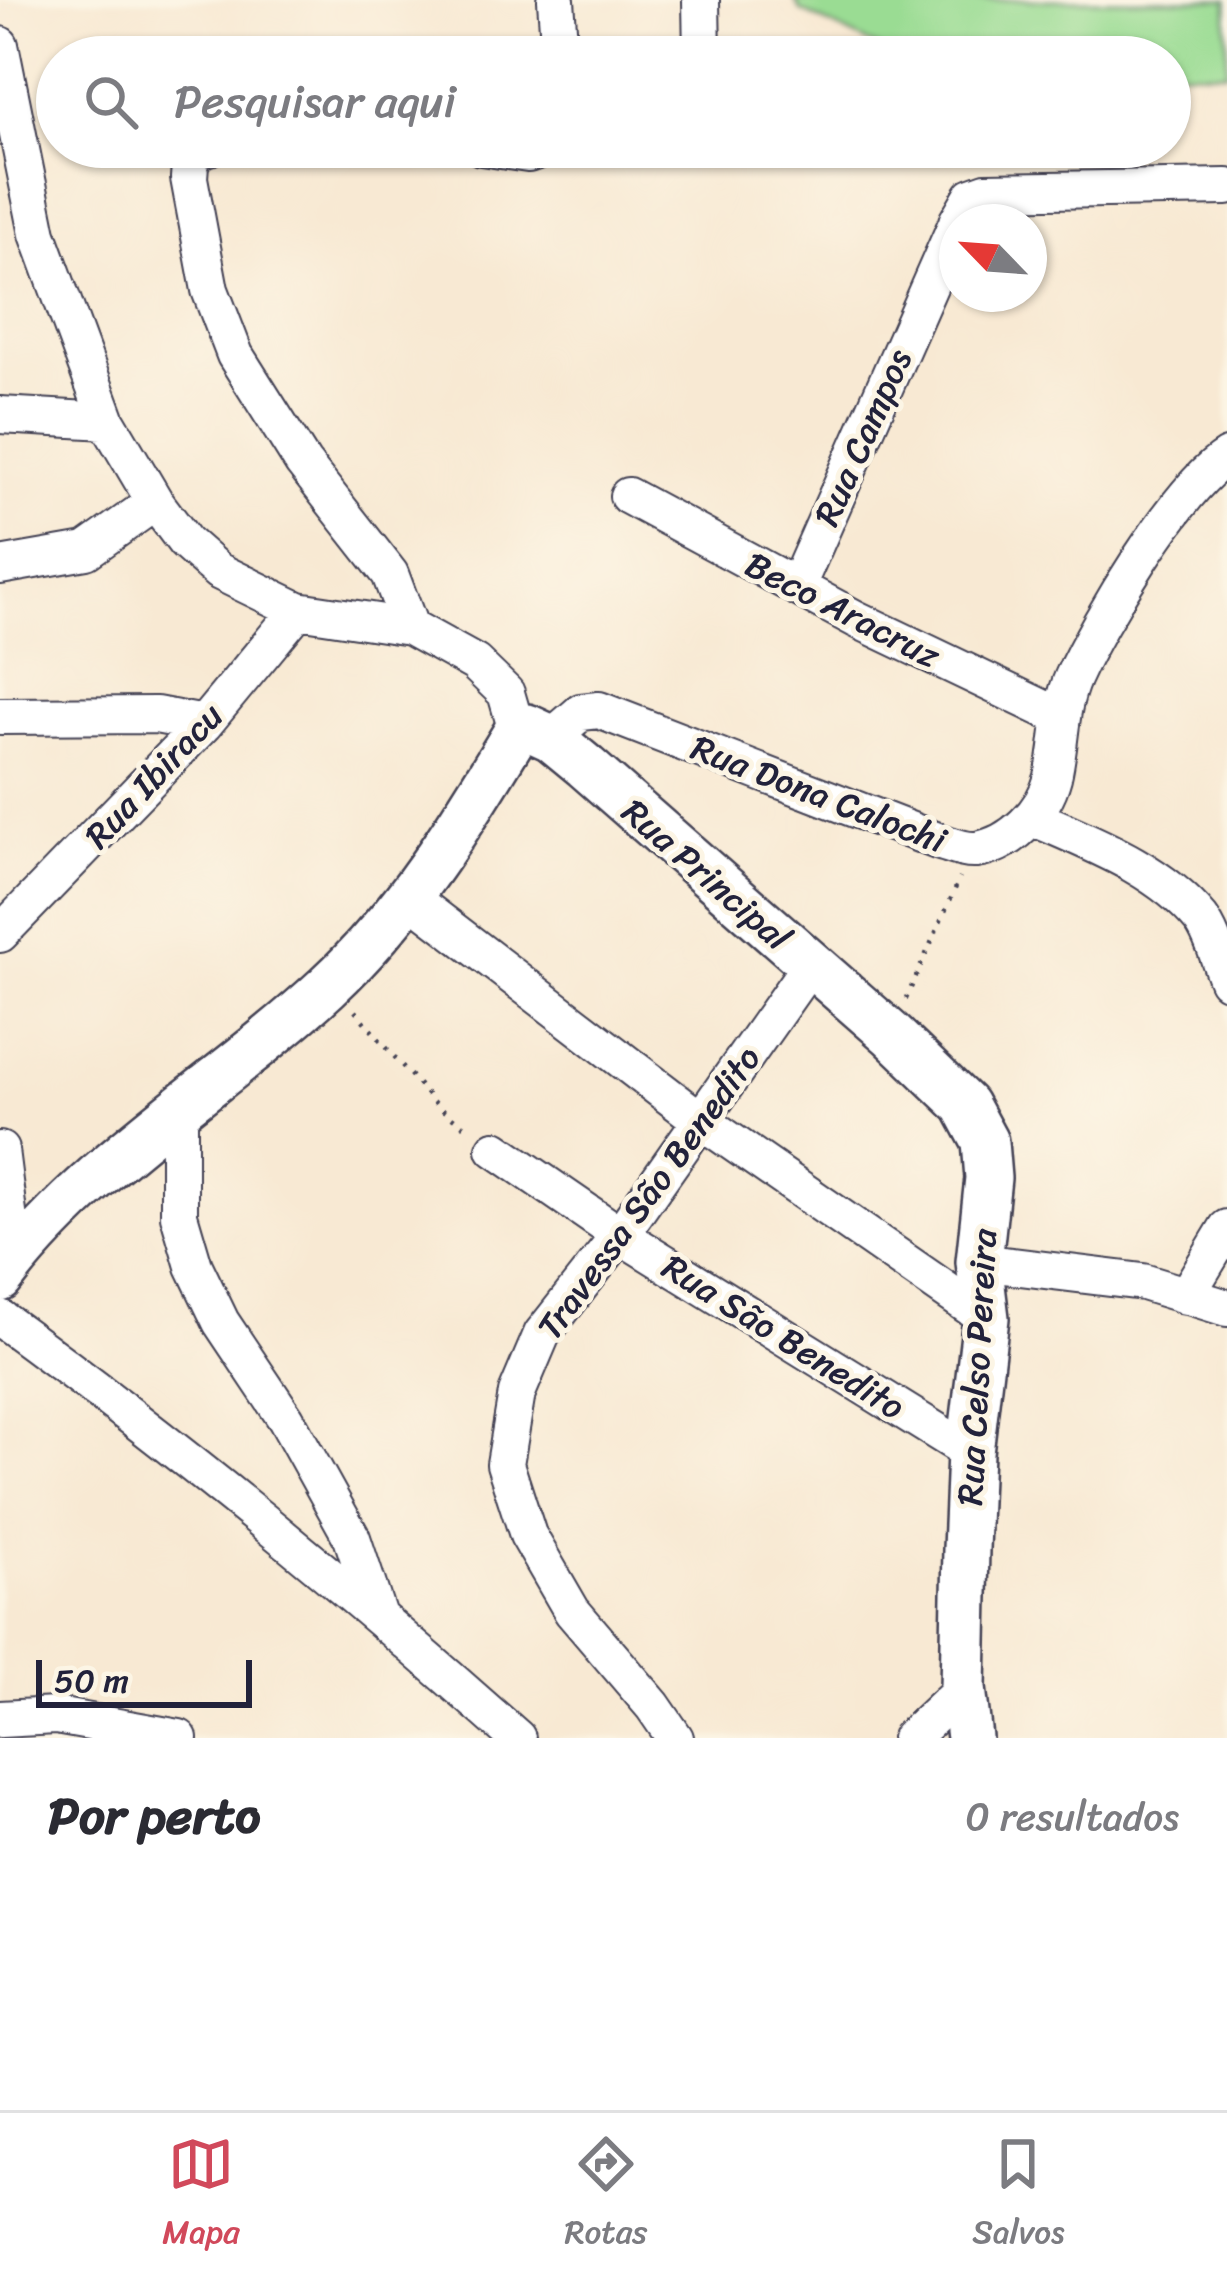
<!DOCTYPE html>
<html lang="pt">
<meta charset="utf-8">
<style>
body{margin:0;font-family:Sriracha,sans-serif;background:#f2f2f3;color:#2b2b33}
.compass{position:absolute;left:939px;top:204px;width:108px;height:108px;border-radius:50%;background:#fff;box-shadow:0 3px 9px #0004;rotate:295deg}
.scale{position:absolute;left:36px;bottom:30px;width:216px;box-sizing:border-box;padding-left:12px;border:6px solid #22223b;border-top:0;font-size:33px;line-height:42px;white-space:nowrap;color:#22223b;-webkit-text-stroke:9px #fcf5e5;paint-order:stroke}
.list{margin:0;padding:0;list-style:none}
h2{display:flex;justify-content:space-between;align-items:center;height:156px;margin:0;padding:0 48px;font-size:51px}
h2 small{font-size:39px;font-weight:400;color:#7c7c81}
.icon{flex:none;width:66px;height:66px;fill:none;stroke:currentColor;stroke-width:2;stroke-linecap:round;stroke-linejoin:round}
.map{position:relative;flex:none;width:1227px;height:1738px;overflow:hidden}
.search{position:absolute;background:#fff;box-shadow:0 3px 9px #0004;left:36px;right:36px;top:36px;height:132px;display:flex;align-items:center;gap:30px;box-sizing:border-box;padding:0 42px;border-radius:66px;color:#7c7c81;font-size:45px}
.sheet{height:372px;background:#fff}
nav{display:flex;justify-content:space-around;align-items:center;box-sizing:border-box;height:168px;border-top:3px solid #e1e1e2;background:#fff;font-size:33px;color:#7c7c81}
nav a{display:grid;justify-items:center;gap:6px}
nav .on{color:#d1495b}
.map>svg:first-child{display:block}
</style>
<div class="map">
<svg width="1227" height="1738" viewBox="0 0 1227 1738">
<rect width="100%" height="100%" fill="#fcf5e5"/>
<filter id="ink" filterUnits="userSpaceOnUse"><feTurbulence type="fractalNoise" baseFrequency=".00833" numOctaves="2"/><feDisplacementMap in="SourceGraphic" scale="24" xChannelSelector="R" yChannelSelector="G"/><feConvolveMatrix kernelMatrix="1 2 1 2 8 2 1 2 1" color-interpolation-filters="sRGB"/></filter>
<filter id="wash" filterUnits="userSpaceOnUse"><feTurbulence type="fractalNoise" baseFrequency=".004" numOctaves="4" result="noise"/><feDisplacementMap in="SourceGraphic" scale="48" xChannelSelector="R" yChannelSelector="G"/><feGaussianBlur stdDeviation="2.7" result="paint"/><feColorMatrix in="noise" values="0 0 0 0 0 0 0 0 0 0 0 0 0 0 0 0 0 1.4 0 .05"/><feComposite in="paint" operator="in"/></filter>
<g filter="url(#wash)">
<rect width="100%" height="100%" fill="#f8e9d3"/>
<!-- green -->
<path fill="#9adc93" stroke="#5e7f67" stroke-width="3" d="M 795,0 L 1227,0 L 1227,72 L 1170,71 L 1170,57 L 898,57 L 800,10 Z"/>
</g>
<g filter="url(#ink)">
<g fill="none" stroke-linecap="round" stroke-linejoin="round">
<!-- minor casing -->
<g stroke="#424052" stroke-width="40">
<path id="minor" d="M 556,0 L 560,57
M 701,0 L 702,57
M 0,45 L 38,234 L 107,421 L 155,502 L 185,542 L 218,571 L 298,610 L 410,627 L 475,663 L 506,693 L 517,731
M 210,147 L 197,151 L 190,164 L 189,178 L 210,290 L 235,355 L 303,463 L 390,574 L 410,627
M 481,147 L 528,154 L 548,147
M 957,222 L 972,196 L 986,191 L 1227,187
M 0,415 L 107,421
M 628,496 L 856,619 L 1061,717
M 0,566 L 86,551 L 155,502
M 797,586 L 957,223
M 0,716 L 156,715 L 204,724
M 551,738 L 581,712 L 599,710 L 940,842 C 951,845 965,851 976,850 C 1012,845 1044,811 1053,777 C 1061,743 1059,708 1073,677 C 1098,622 1178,487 1227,457
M 1032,817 C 1091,843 1159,868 1201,919 C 1213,935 1219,961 1227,980
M 409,897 L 699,1119 L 986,1318
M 0,934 L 204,724 L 298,610
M 179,1107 L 179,1215 L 194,1266 L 221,1322 L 286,1419 L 352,1538 L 377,1613
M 495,1149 L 620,1235 L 970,1452
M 0,1150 L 14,1260
M 979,1262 L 1143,1282 L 1227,1308
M 1186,1296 L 1227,1228
M 0,1318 C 180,1449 351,1590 517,1738
M 0,1719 L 56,1716 L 179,1738
M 675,1738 L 653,1706 L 572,1611 L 528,1535 L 505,1464 L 517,1393 L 542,1334 L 620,1235 L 810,965
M 910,1738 L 963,1688"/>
</g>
<!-- tertiary casing -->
<g stroke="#424052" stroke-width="50">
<path id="tertiary" d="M 0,1279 C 90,1161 220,1086 327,987 C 407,913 462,822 517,731 L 527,727 L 551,738 L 585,766 L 891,1034 L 965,1105 L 985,1142 L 988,1178 L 979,1262 L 986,1318 L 970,1452 L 966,1549 L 963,1688 L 969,1738"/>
</g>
<!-- path -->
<path stroke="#424052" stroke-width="4.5" stroke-dasharray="3 9" stroke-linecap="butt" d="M 906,999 L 960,878
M 355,1011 L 437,1106 L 471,1131"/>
<!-- minor -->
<use href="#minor" stroke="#fff" stroke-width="36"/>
<!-- tertiary -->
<use href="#tertiary" stroke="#fff" stroke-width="45"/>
</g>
</g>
<g text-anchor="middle" stroke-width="10" stroke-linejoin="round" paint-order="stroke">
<!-- street labels -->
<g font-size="36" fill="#22223b" stroke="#fcf5e5">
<text transform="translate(862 437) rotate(-66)" y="13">Rua Campos</text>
<text transform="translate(843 609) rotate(27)" y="13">Beco Aracruz</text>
<text transform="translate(153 775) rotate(-47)" y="13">Rua Ibiracu</text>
<text transform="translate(819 793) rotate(21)" y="13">Rua Dona Calochi</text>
<text transform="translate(707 874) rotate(41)" y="13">Rua Principal</text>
<text transform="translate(648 1192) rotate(-54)" y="13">Travessa São Benedito</text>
<text transform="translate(784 1336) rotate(32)" y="13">Rua São Benedito</text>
<text transform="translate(976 1367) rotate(-87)" y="13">Rua Celso Pereira</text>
</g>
</g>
</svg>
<svg class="compass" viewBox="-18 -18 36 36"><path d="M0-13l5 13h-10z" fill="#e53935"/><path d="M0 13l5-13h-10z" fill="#7c7c81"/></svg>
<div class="scale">50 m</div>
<div class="search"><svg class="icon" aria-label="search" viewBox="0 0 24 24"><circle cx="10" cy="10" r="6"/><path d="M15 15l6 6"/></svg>Pesquisar aqui</div>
</div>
<section class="sheet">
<h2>Por perto<small>0 resultados</small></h2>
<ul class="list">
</ul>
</section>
<nav>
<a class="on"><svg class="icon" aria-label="map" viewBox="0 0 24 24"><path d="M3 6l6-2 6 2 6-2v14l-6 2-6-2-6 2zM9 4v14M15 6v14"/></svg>Mapa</a>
<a><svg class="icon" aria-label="directions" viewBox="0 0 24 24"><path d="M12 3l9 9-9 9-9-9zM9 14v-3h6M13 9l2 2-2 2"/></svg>Rotas</a>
<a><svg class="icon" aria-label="saved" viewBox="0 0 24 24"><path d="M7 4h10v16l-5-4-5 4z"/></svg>Salvos</a>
</nav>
